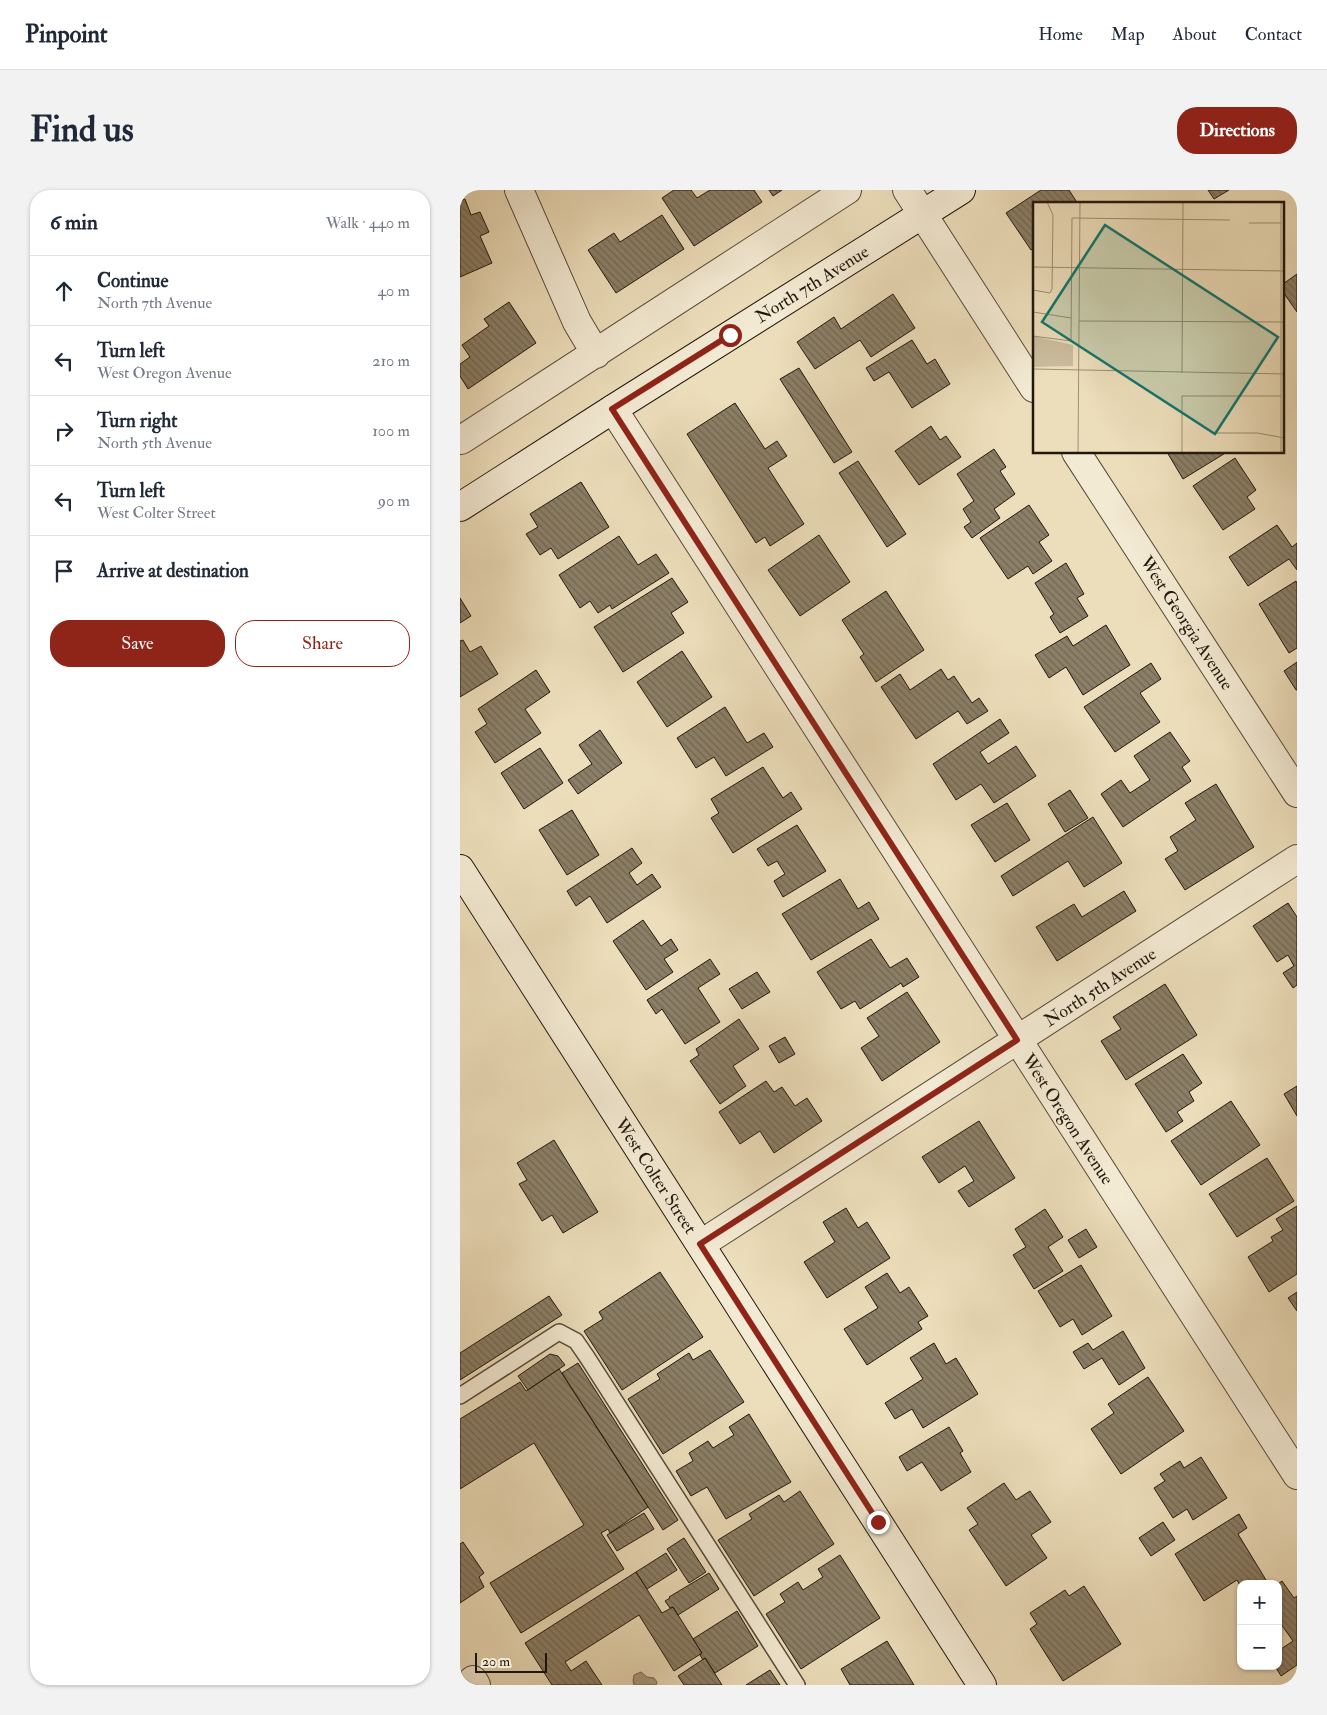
<!DOCTYPE html>
<meta charset="utf-8">
<style>
body{margin:0;font-family:"IM FELL Double Pica",serif;background:#f2f2f3;color:#1f2937}
.controls{position:absolute;right:15px;bottom:15px;display:grid;overflow:hidden;border-radius:10px;box-shadow:0 1px 4px #0004}
.controls button{width:45px;height:45px;display:grid;place-items:center;padding:0;border:0;border-bottom:1px solid #e0e1e3;background:#fff;color:#1f2937;font:25px sans-serif}
.scale{position:absolute;left:15px;bottom:12px;width:72px;box-sizing:border-box;padding-left:5px;border:2px solid #21180d;border-top:0;font-size:14px;line-height:18px;white-space:nowrap;color:#21180d;-webkit-text-stroke:4px #f3ead3;paint-order:stroke}
.stop{position:absolute;width:15px;height:15px;margin:-11px;border:4px solid #8f2418;border-radius:50%;background:#fff}
.stop.end{background:#8f2418;border-color:#fff;box-shadow:0 1px 5px #0008}
.list{margin:0;padding:0;list-style:none}
h2{display:flex;justify-content:space-between;align-items:center;height:65px;margin:0;padding:0 20px;font-size:21px}
h2 small{font-size:16px;font-weight:400;color:#747a83}
.list li{display:grid;grid-template-columns:32px 1fr auto;gap:15px;align-items:center;box-sizing:border-box;height:70px;padding:0 20px;border-top:1px solid #e0e1e3}
.list b{display:block;font-size:19px;white-space:nowrap}
.list p{margin:0;font-size:16px;white-space:nowrap;color:#747a83}
.list em{font-size:16px;font-style:normal;color:#747a83}
.actions{display:flex;gap:10px;padding:15px 20px}
.actions a{flex:1;padding:11px 0;border:1px solid #8f2418;border-radius:20px;text-align:center;font-size:18px;color:#8f2418}
.actions .main{background:#8f2418;color:#fff}
.icon{flex:none;width:28px;height:28px;fill:none;stroke:currentColor;stroke-width:2;stroke-linecap:round;stroke-linejoin:round}
.map{position:relative;flex:none;width:837px;height:1495px;overflow:hidden;border-radius:20px}
header{display:flex;align-items:center;gap:30px;box-sizing:border-box;height:70px;padding:0 25px;background:#fff;border-bottom:1px solid #e0e1e3}
header strong{font-size:24px}
nav{display:flex;gap:28px;margin-inline-start:auto;font-size:18px}
.intro{display:flex;align-items:center;justify-content:space-between;box-sizing:border-box;height:120px;padding:0 30px}
h1{margin:0;font-size:35px}
.button{padding:12px 22px;border-radius:20px;background:#8f2418;color:#fff;font-size:18px;font-weight:700}
main{display:flex;gap:30px;padding:0 30px}
aside{flex:1;background:#fff;border-radius:20px;box-shadow:0 1px 4px #0004}
.map>svg:first-child{display:block}
</style>
<header>
<strong>Pinpoint</strong>
<nav><a>Home</a><a>Map</a><a>About</a><a>Contact</a></nav>
</header>
<div class="intro"><h1>Find us</h1><a class="button">Directions</a></div>
<main>
<aside>
<h2>6 min<small>Walk · 440 m</small></h2>
<ul class="list">
<li><svg class="icon" aria-label="ahead" viewBox="0 0 24 24"><path d="M12 20V5M6 11l6-6 6 6"/></svg><div><b>Continue</b><p>North 7th Avenue</p></div><em>40 m</em></li>
<li><svg class="icon" aria-label="left" viewBox="0 0 24 24"><path d="M17 20v-9H6M10 6l-5 5 5 5"/></svg><div><b>Turn left</b><p>West Oregon Avenue</p></div><em>210 m</em></li>
<li><svg class="icon" aria-label="right" viewBox="0 0 24 24"><path d="M7 20v-9h11M14 6l5 5-5 5"/></svg><div><b>Turn right</b><p>North 5th Avenue</p></div><em>100 m</em></li>
<li><svg class="icon" aria-label="left" viewBox="0 0 24 24"><path d="M17 20v-9H6M10 6l-5 5 5 5"/></svg><div><b>Turn left</b><p>West Colter Street</p></div><em>90 m</em></li>
<li><svg class="icon" aria-label="arrive" viewBox="0 0 24 24"><path d="M6 21V4h12l-3 4 3 4H6"/></svg><div><b>Arrive at destination</b></div></li>
</ul>
<div class="actions"><a class="main">Save</a><a>Share</a></div>
</aside>
<div class="map">
<svg width="837" height="1495" viewBox="0 0 837 1495">
<defs>
<pattern id="water-ripples" width="26" height="14" patternUnits="userSpaceOnUse" patternTransform="scale(1.25)"><rect width="26" height="14" fill="#a89b80"/><path d="M2 4q2-2 4 0t4 0M15 11q2-2 4 0t4 0" fill="none" stroke="#887d67"/></pattern>
<pattern id="building-back-hatch" width="6" height="6" patternUnits="userSpaceOnUse" patternTransform="scale(1.25)"><rect width="6" height="6" fill="#8b7f67"/><path d="M-1 5l2 2M0 0l6 6M5-1l2 2" fill="none" stroke="#716753"/></pattern>
</defs>
<rect width="100%" height="100%" fill="#eddebb"/>
<filter id="stains"><feTurbulence type="fractalNoise" baseFrequency=".004" numOctaves="4"/><feColorMatrix values="0 0 0 0 .2 0 0 0 0 .09 0 0 0 0 .02 0 0 0 .5 -.17"/></filter>
<radialGradient id="worn" r=".72"><stop offset=".6" stop-color="#630" stop-opacity="0"/><stop offset="1" stop-color="#630" stop-opacity=".3"/></radialGradient>
<!-- water -->
<path fill="url(#water-ripples)" stroke="#726752" d="M 181,1482 L 187,1487 L 194,1488 L 197,1492 L 196,1495 L 174,1495 L 173,1491 L 174,1485 Z"/>
<!-- building -->
<path fill="url(#building-back-hatch)" stroke="#21180d" d="M 214,0 L 231,0 L 237,8 L 250,0 L 294,0 L 302,12 L 234,56 L 202,8 Z
M 309,0 L 322,0 L 313,6 Z
M 581,0 L 609,0 L 618,14 L 574,14 L 574,58 L 571,60 L 546,23 Z
M 748,0 L 769,0 L 754,9 Z
M 5,9 L 11,25 L 20,22 L 29,42 L 20,46 L 32,73 L 0,87 L 0,11 Z
M 202,25 L 224,59 L 156,103 L 128,60 L 154,43 L 160,52 Z
M 837,84 L 837,122 L 823,102 L 823,94 Z
M 433,104 L 455,138 L 411,167 L 400,150 L 355,179 L 337,152 L 374,127 L 381,139 Z
M 49,112 L 76,153 L 8,199 L 0,186 L 0,174 L 10,167 L 2,155 L 29,136 L 24,129 Z
M 452,150 L 467,174 L 475,169 L 490,194 L 452,218 L 429,182 L 414,191 L 406,178 Z
M 339,178 L 392,262 L 374,273 L 320,189 Z
M 275,213 L 305,259 L 317,251 L 327,266 L 308,278 L 344,334 L 310,356 L 305,347 L 296,353 L 227,244 Z
M 471,236 L 480,250 L 486,246 L 501,267 L 459,295 L 435,261 Z
M 534,259 L 546,277 L 540,281 L 555,304 L 534,319 L 540,328 L 512,348 L 504,337 L 511,332 L 503,319 L 514,311 L 497,284 Z
M 707,262 L 767,262 L 723,289 Z
M 775,268 L 796,300 L 787,307 L 795,319 L 763,340 L 733,296 Z
M 398,271 L 446,344 L 427,357 L 379,283 Z
M 121,292 L 149,337 L 98,369 L 91,358 L 80,365 L 66,344 L 78,337 L 70,324 Z
M 569,315 L 589,345 L 579,352 L 592,371 L 573,384 L 568,376 L 548,389 L 520,348 Z
M 817,335 L 832,357 L 837,353 L 837,380 L 829,369 L 788,396 L 769,367 Z
M 359,345 L 390,392 L 340,426 L 308,380 Z
M 159,346 L 178,375 L 196,364 L 209,383 L 152,419 L 150,415 L 138,423 L 130,411 L 120,418 L 99,385 Z
M 606,373 L 624,404 L 617,408 L 628,426 L 600,443 L 590,427 L 594,424 L 575,393 Z
M 212,388 L 228,412 L 211,423 L 224,443 L 163,482 L 134,437 Z
M 836,391 L 837,393 L 837,458 L 829,463 L 799,414 Z
M 426,401 L 464,460 L 416,492 L 400,467 L 404,464 L 382,430 Z
M 0,408 L 11,426 L 0,433 Z
M 646,435 L 670,475 L 623,505 L 606,477 L 589,488 L 575,465 L 607,446 L 613,456 Z
M 3,450 L 10,462 L 21,456 L 38,484 L 0,507 L 0,451 Z
M 222,461 L 252,507 L 207,537 L 177,492 Z
M 837,472 L 837,500 L 836,500 L 824,481 Z
M 691,473 L 701,489 L 680,503 L 700,532 L 655,562 L 624,517 Z
M 481,479 L 488,490 L 494,486 L 512,513 L 519,508 L 528,521 L 507,534 L 498,521 L 456,549 L 421,497 L 440,484 L 450,500 Z
M 76,480 L 90,502 L 65,519 L 81,543 L 35,573 L 15,542 L 27,534 L 18,519 Z
M 265,517 L 287,553 L 304,543 L 313,557 L 266,586 L 254,567 L 236,578 L 217,548 Z
M 540,529 L 549,543 L 520,562 L 528,574 L 556,556 L 576,586 L 534,613 L 521,594 L 496,610 L 473,574 Z
M 140,540 L 162,573 L 118,604 L 108,590 L 132,574 L 119,555 Z
M 710,542 L 730,571 L 722,577 L 731,591 L 663,637 L 641,604 L 661,590 L 670,603 L 690,590 L 674,566 Z
M 80,558 L 103,593 L 64,619 L 41,583 Z
M 303,577 L 323,608 L 331,602 L 342,619 L 273,663 L 251,628 L 259,623 L 251,609 Z
M 756,594 L 794,657 L 725,700 L 705,669 L 718,661 L 710,647 L 736,630 L 725,613 Z
M 610,600 L 628,628 L 605,642 L 588,614 Z
M 547,613 L 570,650 L 535,672 L 511,635 Z
M 112,620 L 139,665 L 107,685 L 79,640 Z
M 633,627 L 662,673 L 624,697 L 608,671 L 553,706 L 541,686 Z
M 337,635 L 366,681 L 323,707 L 314,691 L 325,684 L 317,671 L 308,676 L 297,659 Z
M 172,658 L 182,673 L 169,683 L 177,695 L 192,684 L 201,697 L 147,733 L 130,706 L 116,716 L 107,701 Z
M 380,689 L 398,719 L 409,712 L 419,729 L 351,770 L 322,724 Z
M 664,701 L 676,721 L 597,771 L 576,737 L 614,714 L 622,727 Z
M 828,713 L 837,727 L 837,795 L 833,798 L 823,783 L 834,776 L 828,765 L 817,772 L 793,736 Z
M 183,730 L 201,756 L 211,749 L 218,760 L 204,769 L 213,782 L 186,800 L 153,751 Z
M 411,749 L 430,778 L 447,768 L 459,787 L 443,797 L 441,793 L 400,819 L 395,811 L 381,819 L 357,782 Z
M 250,769 L 260,784 L 238,798 L 260,832 L 225,854 L 202,819 L 196,824 L 187,810 Z
M 297,782 L 310,802 L 282,819 L 269,799 Z
M 705,794 L 737,845 L 666,890 L 641,851 L 661,839 L 653,827 Z
M 447,802 L 480,852 L 422,891 L 401,858 L 419,846 L 407,828 Z
M 279,829 L 299,859 L 273,876 L 286,896 L 260,914 L 230,871 L 239,865 L 236,859 Z
M 325,847 L 335,864 L 319,873 L 309,856 Z
M 723,864 L 742,893 L 729,902 L 734,911 L 717,922 L 723,931 L 706,942 L 675,894 Z
M 306,891 L 314,902 L 322,897 L 335,916 L 347,908 L 362,931 L 314,963 L 300,941 L 280,954 L 259,922 Z
M 837,896 L 837,926 L 824,904 Z
M 771,911 L 800,955 L 741,995 L 711,951 Z
M 519,931 L 555,988 L 509,1017 L 498,1001 L 514,991 L 505,976 L 479,993 L 462,967 Z
M 94,950 L 138,1022 L 103,1043 L 92,1025 L 82,1031 L 59,994 L 67,990 L 57,973 Z
M 807,968 L 834,1011 L 777,1047 L 749,1004 Z
M 837,1016 L 837,1084 L 809,1102 L 788,1067 L 813,1051 L 811,1047 L 823,1040 L 816,1029 Z
M 386,1018 L 398,1038 L 407,1032 L 430,1068 L 367,1108 L 344,1072 L 375,1052 L 363,1032 Z
M 585,1019 L 603,1047 L 588,1057 L 603,1081 L 574,1099 L 553,1065 L 566,1057 L 555,1039 Z
M 626,1039 L 637,1057 L 619,1068 L 608,1050 Z
M 621,1075 L 652,1126 L 622,1145 L 613,1129 L 600,1137 L 578,1101 Z
M 200,1082 L 243,1147 L 162,1200 L 124,1141 L 143,1129 L 139,1122 Z
M 427,1083 L 440,1103 L 449,1097 L 468,1126 L 458,1132 L 462,1139 L 407,1175 L 384,1139 L 418,1118 L 405,1097 Z
M 837,1102 L 837,1121 L 828,1108 Z
M 89,1106 L 102,1125 L 0,1190 L 0,1163 Z
M 663,1141 L 685,1178 L 659,1195 L 642,1168 L 624,1179 L 613,1162 L 628,1153 L 633,1160 Z
M 474,1153 L 486,1174 L 496,1168 L 518,1204 L 463,1238 L 452,1219 L 435,1229 L 425,1213 L 463,1189 L 450,1168 Z
M 250,1160 L 284,1212 L 203,1264 L 168,1209 L 200,1189 L 197,1184 L 229,1163 L 233,1170 Z
M 90,1164 L 98,1166 L 105,1175 L 68,1200 L 58,1186 Z
M 118,1173 L 218,1330 L 203,1340 L 102,1183 Z
M 99,1179 L 188,1317 L 150,1343 L 148,1339 L 141,1343 L 164,1379 L 61,1443 L 30,1393 L 124,1335 L 74,1253 L 0,1299 L 0,1229 L 60,1192 L 66,1201 Z
M 688,1187 L 724,1241 L 661,1284 L 631,1239 L 654,1223 L 648,1214 Z
M 289,1224 L 331,1292 L 266,1329 L 247,1297 L 231,1306 L 216,1281 L 233,1271 L 229,1263 L 248,1251 L 253,1258 L 274,1245 L 269,1237 Z
M 489,1237 L 503,1261 L 500,1263 L 511,1282 L 481,1301 L 462,1272 L 447,1281 L 439,1267 Z
M 741,1267 L 767,1308 L 733,1330 L 727,1319 L 713,1328 L 694,1298 L 705,1291 L 700,1284 L 720,1271 L 724,1278 Z
M 544,1293 L 556,1310 L 570,1301 L 591,1332 L 571,1345 L 587,1368 L 546,1396 L 509,1340 L 518,1334 L 507,1318 Z
M 340,1301 L 374,1354 L 294,1406 L 258,1350 L 292,1329 L 289,1324 L 319,1305 L 324,1312 Z
M 184,1323 L 194,1339 L 157,1361 L 147,1345 Z
M 779,1324 L 787,1338 L 778,1344 L 806,1390 L 799,1394 L 781,1394 L 781,1397 L 777,1390 L 744,1411 L 715,1364 Z
M 703,1332 L 715,1350 L 691,1366 L 679,1348 Z
M 224,1348 L 246,1382 L 229,1393 L 207,1359 Z
M 3,1352 L 24,1383 L 19,1387 L 24,1397 L 0,1413 L 0,1354 Z
M 206,1363 L 217,1380 L 187,1399 L 176,1382 Z
M 380,1365 L 420,1428 L 341,1479 L 306,1424 L 325,1412 L 320,1404 L 338,1392 L 343,1400 L 363,1387 L 358,1379 Z
M 176,1382 L 202,1423 L 213,1417 L 242,1463 L 214,1481 L 179,1425 L 105,1472 L 111,1481 L 126,1471 L 142,1495 L 92,1495 L 65,1453 Z
M 249,1383 L 259,1399 L 218,1425 L 213,1417 L 210,1418 L 205,1411 L 210,1408 L 209,1407 Z
M 822,1391 L 834,1408 L 837,1406 L 837,1475 L 821,1486 L 815,1476 L 818,1476 L 818,1461 L 833,1451 L 818,1430 L 818,1394 Z
M 624,1396 L 661,1454 L 603,1491 L 570,1439 L 577,1434 L 570,1423 L 605,1400 L 609,1406 Z
M 277,1421 L 298,1456 L 255,1483 L 245,1468 L 243,1470 L 240,1465 L 242,1463 L 233,1449 Z
M 427,1451 L 454,1495 L 390,1495 L 381,1479 Z
M 245,1468 L 262,1495 L 224,1495 L 218,1486 Z
M 310,1480 L 320,1495 L 286,1495 Z"/>
<g fill="none" stroke-linecap="round" stroke-linejoin="round">
<!-- lane casing -->
<g stroke="#544a38" stroke-width="18">
<path id="lane" d="M 0,1206 L 99,1142 L 116,1151 L 127,1167 L 337,1495"/>
</g>
<!-- street casing -->
<g stroke="#544a38" stroke-width="30">
<path id="street" d="M 59,0 L 117,132 L 136,164
M 447,0 L 574,198
M 153,219 L 837,1285
M 1,250 L 387,0
M 616,262 L 837,603
M 241,1054 L 837,669
M 13,1490 L 16,1495"/>
</g>
<!-- secondary casing -->
<g stroke="#21180d" stroke-width="30">
<path id="secondary" d="M 0,317 L 153,219 L 501,0
M 0,679 L 522,1495"/>
</g>
<!-- lane -->
<use href="#lane" stroke="#f3ead3" stroke-width="15"/>
<!-- street -->
<use href="#street" stroke="#f3ead3" stroke-width="28"/>
<!-- secondary -->
<use href="#secondary" stroke="#f3ead3" stroke-width="28"/>
</g>
<g fill="none" stroke-linecap="round" stroke-linejoin="round">
<!-- route -->
<path stroke="#8f2418" stroke-width="6" d="M 270,145 L 152,219 L 557,850 L 240,1054 L 418,1332"/>
</g>
<g text-anchor="middle" stroke-width="4" stroke-linejoin="round" paint-order="stroke">
<!-- street labels -->
<g font-size="18" fill="#21180d" stroke="#f3ead3">
<text transform="translate(352 94) rotate(-32)" y="6">North 7th Avenue</text>
<text transform="translate(727 433) rotate(57)" y="6">West Georgia Avenue</text>
<text transform="translate(640 797) rotate(-33)" y="6">North 5th Avenue</text>
<text transform="translate(608 929) rotate(57)" y="6">West Oregon Avenue</text>
<text transform="translate(196 986) rotate(57)" y="6">West Colter Street</text>
</g>
</g>
<!-- overview -->
<g transform="translate(573 12)">
<rect width="251" height="251" fill="#eddebb"/>
<path d="M 0,134 L 40,143 L 40,164 L 0,165 Z" fill="#cabc9d"/>
<path fill="none" stroke="#9b8f75" stroke-width="1" d="M 216,21 L 248,21M 0,65 L 252,69M 0,88 L 17,91 L 19,87 L 20,13 L 14,0M 0,110 L 38,116M 46,119 L 251,120M 0,134 L 38,139 L 39,16 L 197,18M 0,167 L 252,172M 149,171 L 150,0M 183,231 L 224,231 L 252,236M 45,251 L 47,0M 149,251 L 149,194 L 248,194M 248,251 L 248,0"/>
<path fill="#0f766e" fill-opacity="0.15" stroke="#0f766e" stroke-width="2.5" d="M 72,23 L 245,135 L 182,232 L 9,120 Z"/>
<rect width="251" height="251" fill="none" stroke="#21180d" stroke-width="2.5"/>
</g>
<rect width="100%" height="100%" filter="url(#stains)"/>
<rect width="100%" height="100%" fill="url(#worn)"/>
</svg>
<div class="controls">
<button>+</button>
<button>−</button>
</div>
<div class="scale">20 m</div>
<div class="stop" style="left:270px;top:145px"></div>
<div class="stop end" style="left:418px;top:1332px"></div>
</div>
</main>
